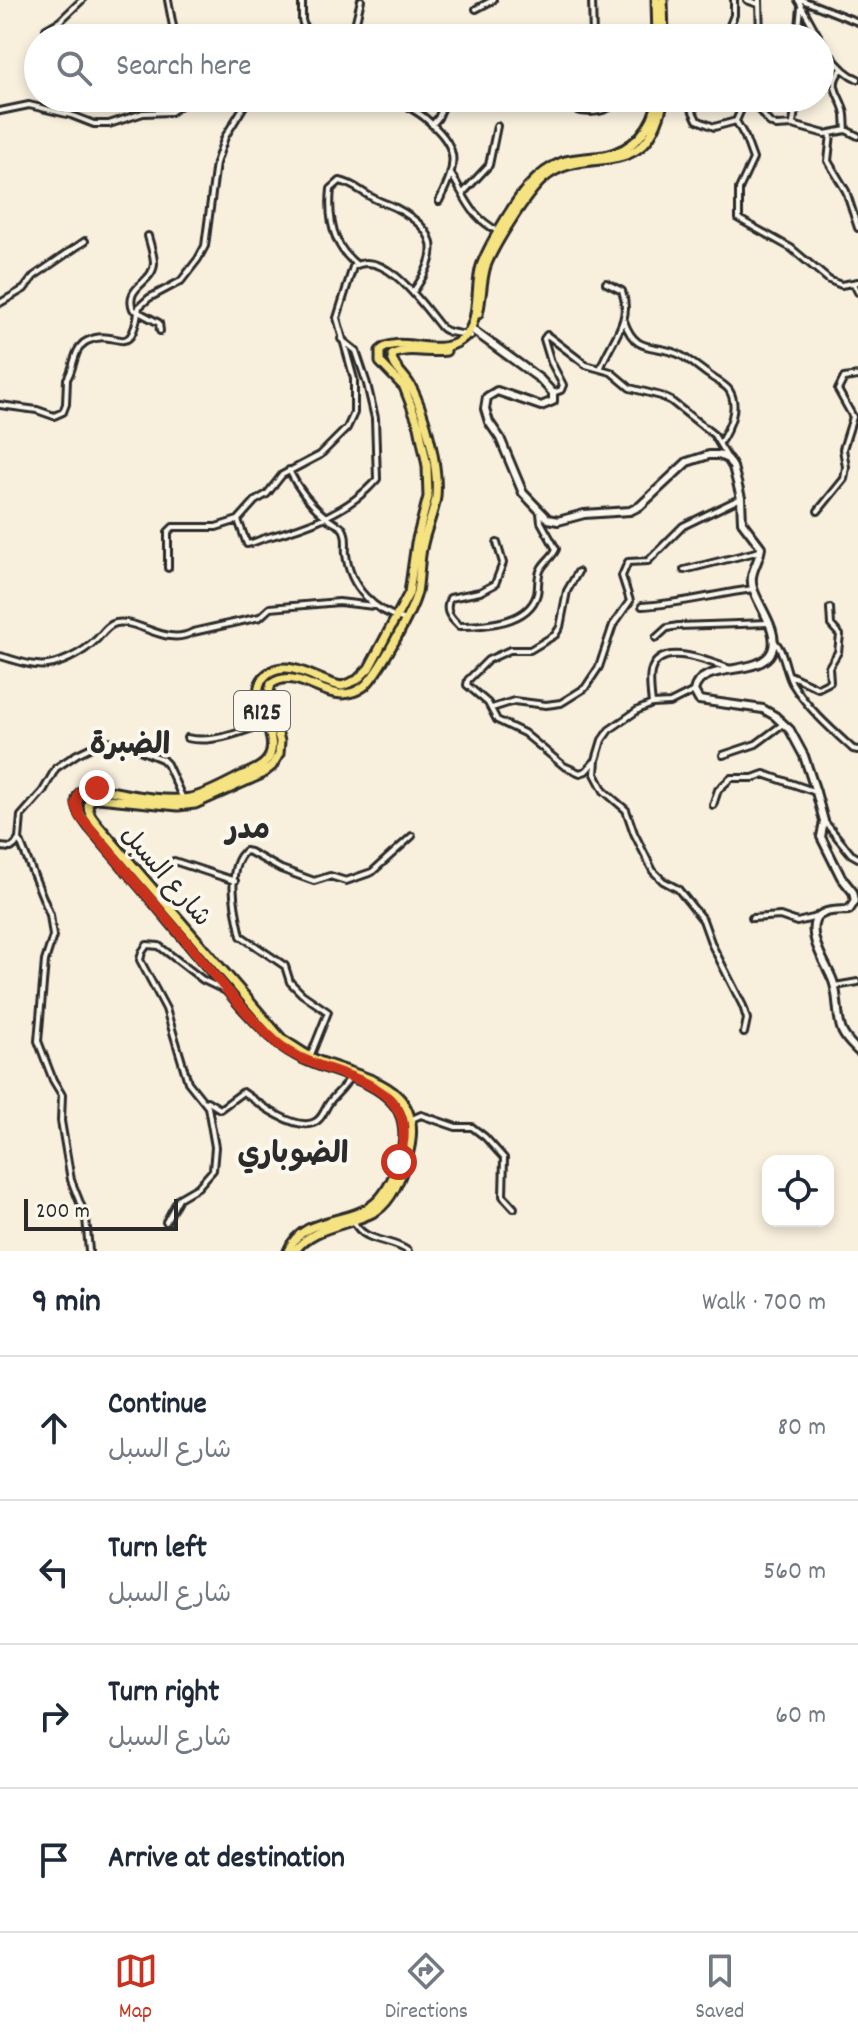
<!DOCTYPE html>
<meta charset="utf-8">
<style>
body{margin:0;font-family:Dekko,"Playpen Sans Arabic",sans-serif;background:#f6f6f7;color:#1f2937}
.controls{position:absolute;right:24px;bottom:24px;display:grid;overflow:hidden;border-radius:16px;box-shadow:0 4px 12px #0003}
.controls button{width:72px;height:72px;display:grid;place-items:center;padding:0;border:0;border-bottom:2px solid #e0e1e3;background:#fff;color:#1f2937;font:40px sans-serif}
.scale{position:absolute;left:24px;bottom:20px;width:154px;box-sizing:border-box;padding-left:8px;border:4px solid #2b2b2b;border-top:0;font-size:22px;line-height:28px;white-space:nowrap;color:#2b2b2b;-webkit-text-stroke:6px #fbf7ec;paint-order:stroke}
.stop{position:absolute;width:24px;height:24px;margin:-18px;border:6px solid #c8321e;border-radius:50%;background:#fff}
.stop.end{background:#c8321e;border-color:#fff;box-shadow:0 2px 8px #0008}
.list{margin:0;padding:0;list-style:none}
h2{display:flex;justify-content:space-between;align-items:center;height:104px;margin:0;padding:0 32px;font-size:34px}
h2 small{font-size:26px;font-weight:400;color:#747a83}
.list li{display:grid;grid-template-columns:52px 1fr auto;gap:24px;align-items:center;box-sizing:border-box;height:144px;padding:0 32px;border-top:2px solid #e0e1e3}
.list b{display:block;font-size:30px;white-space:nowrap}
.list p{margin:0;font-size:26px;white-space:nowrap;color:#747a83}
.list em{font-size:26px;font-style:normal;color:#747a83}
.icon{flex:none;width:44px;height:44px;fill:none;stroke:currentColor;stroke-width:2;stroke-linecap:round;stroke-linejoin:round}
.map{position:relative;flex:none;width:858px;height:1251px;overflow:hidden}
.search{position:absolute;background:#fff;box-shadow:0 4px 12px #0003;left:24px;right:24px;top:24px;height:88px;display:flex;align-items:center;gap:20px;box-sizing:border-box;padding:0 28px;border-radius:44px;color:#747a83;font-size:30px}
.sheet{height:680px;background:#fff}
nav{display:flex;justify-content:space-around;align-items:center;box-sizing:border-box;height:112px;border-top:2px solid #e0e1e3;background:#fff;font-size:22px;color:#747a83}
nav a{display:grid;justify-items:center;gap:4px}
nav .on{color:#c8321e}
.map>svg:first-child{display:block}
</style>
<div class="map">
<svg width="858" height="1251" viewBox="0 0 858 1251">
<rect width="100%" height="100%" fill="#f8efdd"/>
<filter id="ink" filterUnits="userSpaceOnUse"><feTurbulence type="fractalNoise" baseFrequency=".0125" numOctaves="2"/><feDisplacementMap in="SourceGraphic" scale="16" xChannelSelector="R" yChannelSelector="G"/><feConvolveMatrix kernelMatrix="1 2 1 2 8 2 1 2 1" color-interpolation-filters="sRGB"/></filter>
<g filter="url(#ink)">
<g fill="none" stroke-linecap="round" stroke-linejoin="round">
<!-- minor casing -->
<g stroke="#2b2b2b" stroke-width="10">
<path id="minor" d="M 168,0 L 175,37
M 302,0 L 302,20 L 305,30 L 326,38
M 592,0 L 593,38
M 747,0 L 758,4
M 759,0 L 760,38
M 798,0 C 813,24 831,69 858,79
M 802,0 L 858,22
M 476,9 L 493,0
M 46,29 L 60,21 L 82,0
M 353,34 L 367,38
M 352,38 L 361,0
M 725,38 L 734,15 L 734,0
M 798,38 L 801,7
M 398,98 C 405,106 415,110 424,117 C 459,147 459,161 439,201
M 554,98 C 575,115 602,118 622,98
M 664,99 L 697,102 L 700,98
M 688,101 L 697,120 L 714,127 L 736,121 L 746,98
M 745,102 L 755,105 L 769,122 L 776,126 L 793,125 L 825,134 L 846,130 C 845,123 846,116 844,110 C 839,93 827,85 842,69
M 0,111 L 29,105 L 71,115 L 94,124 L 109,124 L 143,113 L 171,112 L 191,98
M 736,121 L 745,137 L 753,159 L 739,189 L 739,219 L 791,248 L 829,280 L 841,285 L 858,282
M 793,123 L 797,98
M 432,125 L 438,118 L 447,98
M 846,130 L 858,136
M 831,134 L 828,161 L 846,191 L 858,228
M 451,174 C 468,201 469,215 499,232
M 463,193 L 489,165 L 497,126
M 148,236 C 150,244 154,255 154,263 C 154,283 124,286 133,309 L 159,323 L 160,331
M 356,264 C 333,246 328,217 331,189 L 340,181 C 354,184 361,192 373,198 C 380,202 388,204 396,208 C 439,231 441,253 413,292
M 854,284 L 858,292
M 0,303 L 24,289 L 34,276 L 85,241
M 624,321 C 636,355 653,343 678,354 C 689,359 699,368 709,375 C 715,380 725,384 729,390 C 740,407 729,428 720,443
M 341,339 L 356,351 L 367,384 L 375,418 L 377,479 C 349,512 306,527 265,538 C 258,540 254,543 247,544 L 238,520 L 255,501 L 267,494 L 282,475 L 320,455 L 347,428 L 354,413 L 354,379 L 337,318 L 353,267 C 385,247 424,307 441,327 C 447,334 462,333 471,336
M 601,367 C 611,340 633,321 622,291 L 606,283
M 553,393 L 561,390 L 563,385 L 551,362 L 544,339 L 547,335 L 586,365 L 611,372 L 630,388 L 661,396 L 671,401 L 714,435 L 727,457
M 0,405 L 37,410 L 54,416 L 63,412 L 66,404 L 67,379 C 75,367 73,348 87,341 C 118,326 130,365 139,307 L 149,298 L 181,281 L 198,259 L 205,246 L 216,163 L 225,137 L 249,98
M 289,470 C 298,489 312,506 328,519 C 333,523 340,525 343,529 C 348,536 345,547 346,554 C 350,588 374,611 405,620
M 818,511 L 844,479 L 846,467 L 843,449 L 853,417 L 838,390 L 844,378 L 858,376
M 497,543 L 503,563 L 495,584 L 480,592 L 450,598 C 444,611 450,617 459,626 C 484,626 529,624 537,594 C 539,586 537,575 541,569 C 545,561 553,557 556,549 L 541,522 L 540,513
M 168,568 L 168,532 L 173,527 L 216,527 L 238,520
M 684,570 L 760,551
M 578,572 L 567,591 L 560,627 L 555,635 L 530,650 L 510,650 L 488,660 L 468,680 L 467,685 L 488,703 L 497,720 L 524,733 L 564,766 L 580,773 L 586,771 L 594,762
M 642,606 C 680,604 715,594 753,589
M 656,638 L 667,628 L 678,626 L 769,623
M 775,642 C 785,652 785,670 792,683 C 808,709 831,729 853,749 L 858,750
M 0,656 C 12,659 24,664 36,665 C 56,668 83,653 97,639 C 103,633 107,625 116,623 C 140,619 166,647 193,632 L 260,617 L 270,608 L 339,602 L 374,606
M 790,675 L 818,688 L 830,682 L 829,667 L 838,652 L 840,635 L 831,625 L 830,608
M 694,691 L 670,703 L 652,704 L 638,710 L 609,730 L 602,740 L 596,760 L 595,774 L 604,791 L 626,810 L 634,833 L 653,871 L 663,881 L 678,889 L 703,920 L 712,945 L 743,1006 L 747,1019 L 744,1033
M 652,704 C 651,694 649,681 651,672 C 659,639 710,662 730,669
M 492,708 L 514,701 L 546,705 L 561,703 L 585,688 L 599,667 L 613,625 L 630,601 L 622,576 L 628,562 L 648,561 L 683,526 L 741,498
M 187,738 C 212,744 242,732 266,723
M 723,755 L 756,744 L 783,724
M 713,805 L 718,790 L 731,778 L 753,778 L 764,774 L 816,792
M 824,821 L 851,854 L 858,858
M 19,839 L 50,915 L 53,936 L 45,961 L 38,1041 L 53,1080 L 62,1095 L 61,1121 L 71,1180 L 86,1218 L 89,1251
M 0,847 L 11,848 L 15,845 L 19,839 L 21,816 L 43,791 L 56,768 L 77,754 L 104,741 L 120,742 L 162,759 L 167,764 L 183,799
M 174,861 L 235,881
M 752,918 L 780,916 L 797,922 L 817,917
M 835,986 L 858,982
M 310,1057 L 328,1012 L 302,994 L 290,982 L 285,966 L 241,936 C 236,913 225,869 245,851 L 250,852 L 281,869 L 314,881 L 330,876 L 346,881 L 372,872 L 412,836
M 207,1101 L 220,1109 L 243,1092 C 258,1103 293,1130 313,1123 C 322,1120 324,1110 329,1103 C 335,1094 344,1089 349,1078
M 412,1119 L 421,1115 L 456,1127 L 472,1127 L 485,1137 L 504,1158 L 503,1196 L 514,1208
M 166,1222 L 179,1198 L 198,1187 L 213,1170 L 215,1147 L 208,1107 L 188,1082 L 166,1009 L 140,960 L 142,952 L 147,945 L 159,946 L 203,980 L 226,991
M 354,1222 C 364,1243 390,1238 408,1251"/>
</g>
<!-- tertiary casing -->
<g stroke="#2b2b2b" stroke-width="12">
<path id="tertiary" d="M 474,331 L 540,379 L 553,393 L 553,401 L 541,406 L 497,391 L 487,397 L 485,409 L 489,422 L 500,438 L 523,493 L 548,519 L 558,521 L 584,514 L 630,511 L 640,506 L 687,462 L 709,455 L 719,455 L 728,459 L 733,467 L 741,498 L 742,522 L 761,547 C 760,562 748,572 753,588 C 758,606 780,631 772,651 C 760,678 700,660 694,691 L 699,700 L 763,709 L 775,716 L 790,730 L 804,756 L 816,792 L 824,821 L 821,837 L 841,877 L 853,892 L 855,901 L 849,910 C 838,911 820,909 815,921 C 808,938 827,965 833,981 C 839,997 836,1015 842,1031 C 846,1040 851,1044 858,1051"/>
</g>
<!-- primary casing -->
<g stroke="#2b2b2b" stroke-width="13">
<path id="primary" d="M 656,0 L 657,38
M 663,0 L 664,38
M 478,314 C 482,299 481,282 486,266 C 494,245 526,194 543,179 C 585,141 647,189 664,98
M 288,1251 C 302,1215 350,1225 375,1203 C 387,1193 394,1176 399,1162 C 405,1143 407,1120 394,1104 C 369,1072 310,1072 277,1042 C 248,1017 224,986 199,957 C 163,913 126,870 89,827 C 79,814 68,797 88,787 C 120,792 158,803 191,798 C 208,794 225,784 241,776 C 252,771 265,767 270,755 C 280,729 238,689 272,671 C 292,660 321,683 342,686 L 357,680 L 369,668 L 409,593 L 416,543 L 428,497 L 427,466 L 419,426 L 404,387 L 380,362 L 380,351 C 397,333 437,359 461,340 C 482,325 474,287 481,266 C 488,247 514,202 528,187 C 537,177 549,167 562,162 C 575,158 590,158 604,156 C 634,150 653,128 658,98
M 295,1251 C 313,1225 350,1226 376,1211 C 392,1201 401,1177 407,1159 C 429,1086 369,1080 319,1061 C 306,1056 294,1046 282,1039 L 98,825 C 92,818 86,811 89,801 L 98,798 L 178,806 L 195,804 L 262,774 L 272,766 L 279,754 L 280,741 L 267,699 L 271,684 C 301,663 329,711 363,687 C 377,677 413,610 417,592 C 420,576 419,560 423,544 C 426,529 434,513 436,497 C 438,475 432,446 426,425 C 422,412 417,396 410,385 C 404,374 392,367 392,355 C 406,346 429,354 446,351"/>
</g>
<!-- minor -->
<use href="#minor" stroke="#fbf7ec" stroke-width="4"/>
<!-- tertiary -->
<use href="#tertiary" stroke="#fbf7ec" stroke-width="6"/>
<!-- primary -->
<use href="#primary" stroke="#f5e382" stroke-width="7"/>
</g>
</g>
<g fill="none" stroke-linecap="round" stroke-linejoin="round" filter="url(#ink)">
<!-- route -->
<path stroke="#c8321e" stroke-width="10" d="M 97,788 L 88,787 L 79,793 L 76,804 L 80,816 C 116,860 154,903 191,947 C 218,979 245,1014 276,1042 C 310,1072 369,1072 394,1104 C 408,1121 404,1143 399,1162"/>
</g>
<g text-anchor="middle" stroke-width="8" stroke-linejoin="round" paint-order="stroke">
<!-- shield labels -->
<rect fill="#fbf7ec" stroke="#696865" stroke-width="2" x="234" y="691" width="56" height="40" rx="6"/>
<g font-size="24" font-weight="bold" fill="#2b2b2b">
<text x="262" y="719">R125</text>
</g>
<!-- street labels -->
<g font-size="26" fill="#2b2b2b" stroke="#fbf7ec">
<text transform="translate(167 875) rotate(49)" y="9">شارع السبل</text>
</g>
<!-- quarter labels -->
<g font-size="30" font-weight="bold" fill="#2b2b2b" stroke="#fbf7ec">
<text x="130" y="753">الضبرة</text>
<text x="248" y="838">مدر</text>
<text x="293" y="1162">الضوباري</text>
</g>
</g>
</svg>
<div class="controls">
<button><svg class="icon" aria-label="locate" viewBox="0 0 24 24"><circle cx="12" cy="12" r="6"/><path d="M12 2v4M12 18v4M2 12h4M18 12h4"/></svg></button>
</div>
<div class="scale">200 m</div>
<div class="stop" style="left:399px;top:1162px"></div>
<div class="stop end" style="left:97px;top:788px"></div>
<div class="search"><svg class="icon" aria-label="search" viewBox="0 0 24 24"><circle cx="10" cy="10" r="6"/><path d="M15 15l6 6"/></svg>Search here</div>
</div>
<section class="sheet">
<h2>9 min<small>Walk · 700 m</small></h2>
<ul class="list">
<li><svg class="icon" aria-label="ahead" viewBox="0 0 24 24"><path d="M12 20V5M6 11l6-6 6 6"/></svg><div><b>Continue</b><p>شارع السبل</p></div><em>80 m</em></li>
<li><svg class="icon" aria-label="left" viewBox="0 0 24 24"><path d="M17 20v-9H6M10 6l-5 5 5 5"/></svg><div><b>Turn left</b><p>شارع السبل</p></div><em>560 m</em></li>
<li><svg class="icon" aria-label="right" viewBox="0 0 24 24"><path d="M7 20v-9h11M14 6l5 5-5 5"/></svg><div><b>Turn right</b><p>شارع السبل</p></div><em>60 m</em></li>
<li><svg class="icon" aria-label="arrive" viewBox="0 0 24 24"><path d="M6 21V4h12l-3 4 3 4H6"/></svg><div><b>Arrive at destination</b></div></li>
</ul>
</section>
<nav>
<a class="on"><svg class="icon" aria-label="map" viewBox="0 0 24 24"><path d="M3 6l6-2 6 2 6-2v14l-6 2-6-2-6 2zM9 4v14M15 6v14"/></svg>Map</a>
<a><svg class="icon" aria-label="directions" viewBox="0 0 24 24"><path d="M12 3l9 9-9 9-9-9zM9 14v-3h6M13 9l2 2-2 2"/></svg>Directions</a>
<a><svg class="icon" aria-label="saved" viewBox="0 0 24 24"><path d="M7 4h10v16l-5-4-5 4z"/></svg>Saved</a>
</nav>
